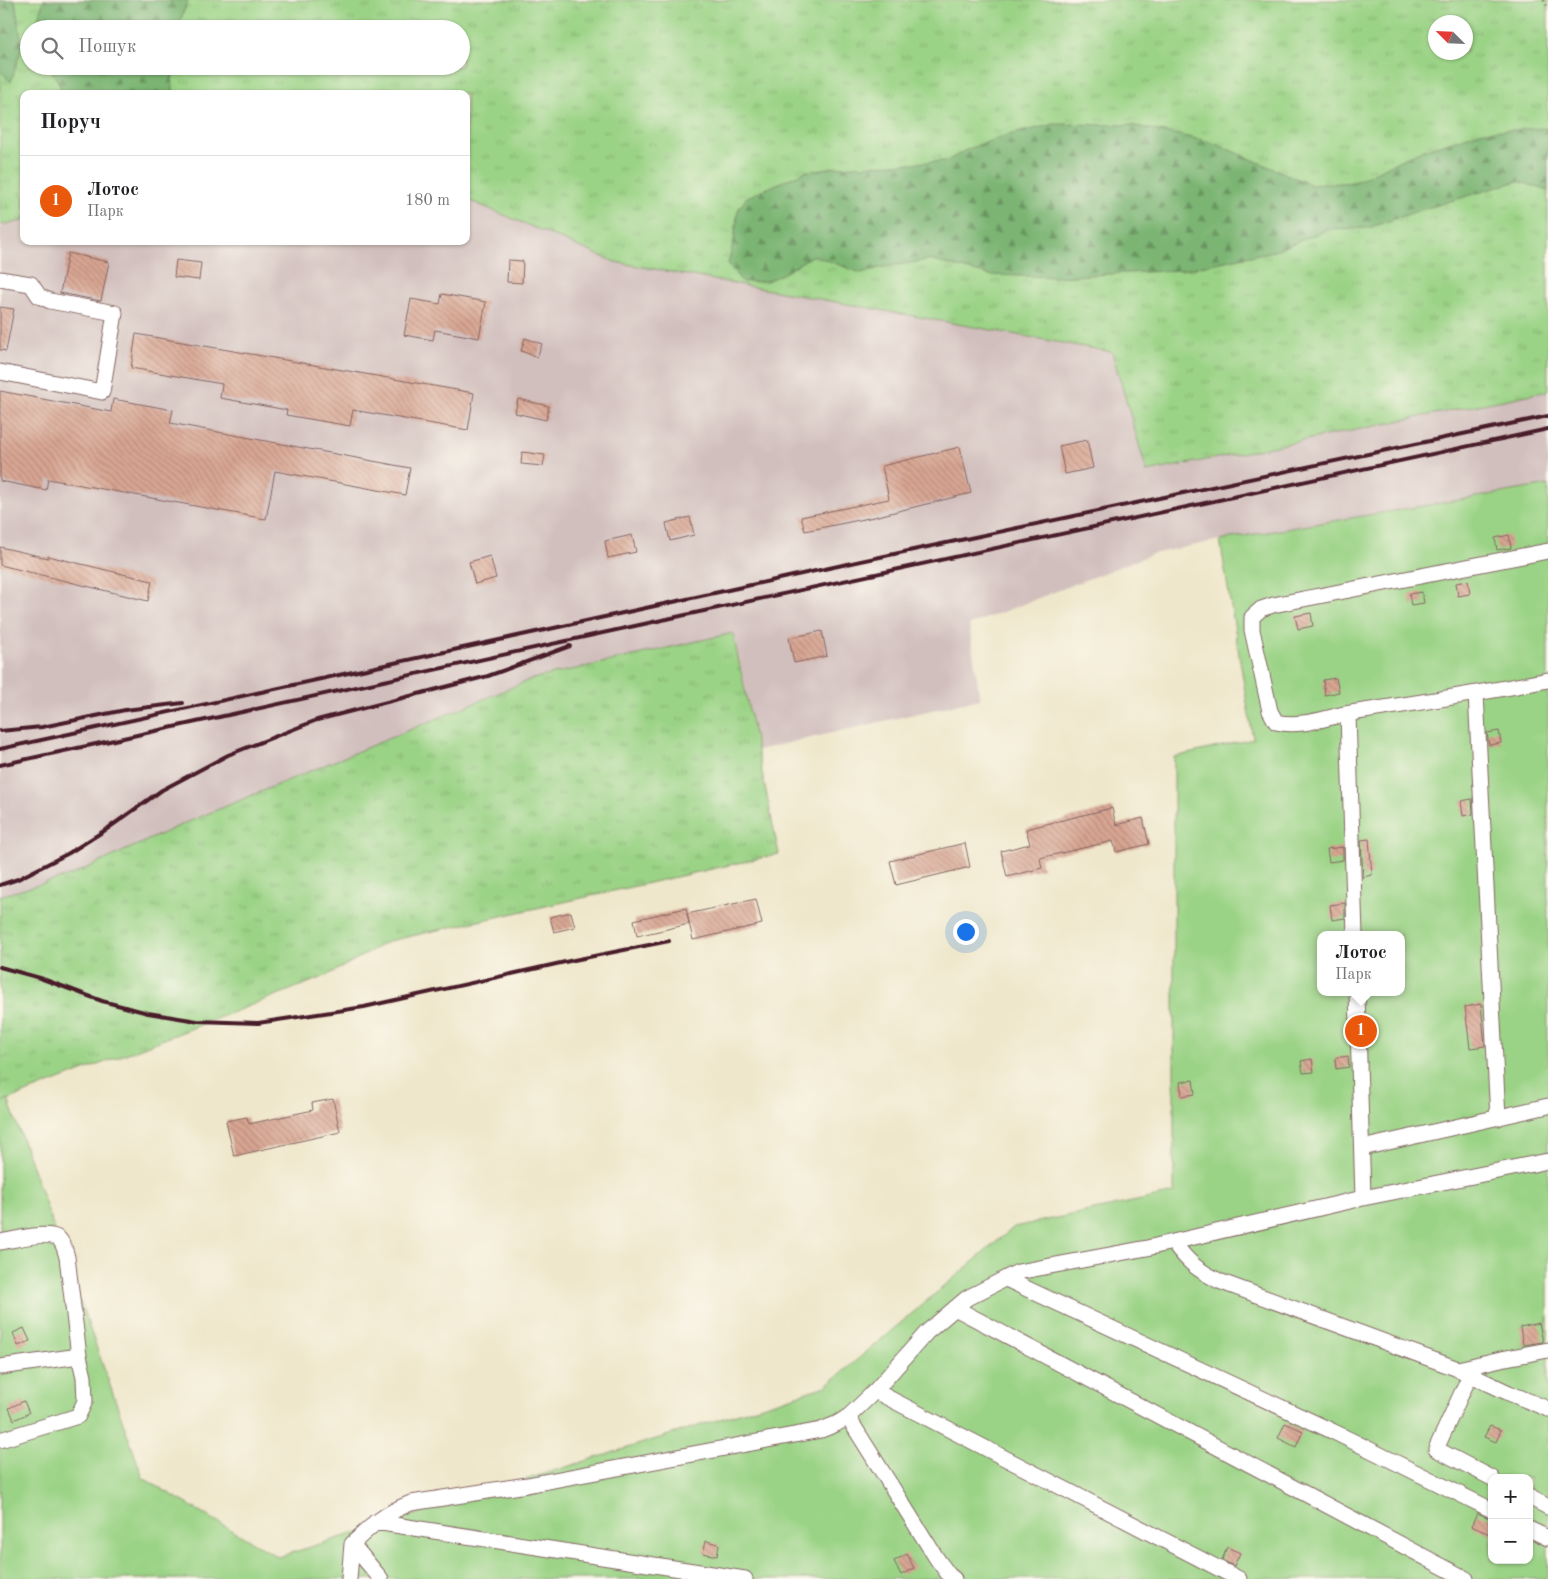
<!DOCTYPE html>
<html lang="uk">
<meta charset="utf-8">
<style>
body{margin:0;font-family:"Old Standard TT",serif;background:#f6f6f6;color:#202124}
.controls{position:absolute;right:15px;bottom:15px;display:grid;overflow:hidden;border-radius:10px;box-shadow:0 1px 4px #0004}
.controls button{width:45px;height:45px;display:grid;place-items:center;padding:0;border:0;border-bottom:1px solid #e0e0e0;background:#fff;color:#202124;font:25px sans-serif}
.compass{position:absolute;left:1428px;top:15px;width:45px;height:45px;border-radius:50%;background:#fff;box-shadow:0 1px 4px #0004;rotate:294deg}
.you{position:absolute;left:965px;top:931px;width:18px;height:18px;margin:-12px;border:4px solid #fff;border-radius:50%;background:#1a73e8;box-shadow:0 0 0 8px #1a73e833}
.badge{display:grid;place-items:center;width:32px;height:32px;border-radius:50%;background:#ea580c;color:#fff;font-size:16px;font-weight:700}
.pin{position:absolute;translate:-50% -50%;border:2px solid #fff;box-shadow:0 1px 5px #0006}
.popup{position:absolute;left:1317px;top:931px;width:88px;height:65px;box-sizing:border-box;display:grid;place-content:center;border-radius:10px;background:#fff;filter:drop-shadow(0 1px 4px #0005);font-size:16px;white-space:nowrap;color:#757577}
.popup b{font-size:19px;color:#202124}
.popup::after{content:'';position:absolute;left:50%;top:100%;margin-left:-10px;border:10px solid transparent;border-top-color:#fff}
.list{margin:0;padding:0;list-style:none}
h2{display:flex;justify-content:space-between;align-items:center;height:65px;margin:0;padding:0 20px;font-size:21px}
h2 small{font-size:16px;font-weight:400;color:#757577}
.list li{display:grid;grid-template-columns:32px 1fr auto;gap:15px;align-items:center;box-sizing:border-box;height:90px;padding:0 20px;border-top:1px solid #e0e0e0}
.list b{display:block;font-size:19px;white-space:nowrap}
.list p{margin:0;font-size:16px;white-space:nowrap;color:#757577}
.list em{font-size:16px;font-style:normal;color:#757577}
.icon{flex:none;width:28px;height:28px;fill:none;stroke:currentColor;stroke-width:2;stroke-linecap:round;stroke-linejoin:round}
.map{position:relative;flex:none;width:1548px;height:1579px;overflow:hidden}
.search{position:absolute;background:#fff;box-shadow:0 1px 4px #0004;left:20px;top:20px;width:450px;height:55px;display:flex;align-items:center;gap:12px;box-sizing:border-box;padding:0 18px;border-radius:28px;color:#757577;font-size:19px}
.panel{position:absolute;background:#fff;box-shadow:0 1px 4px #0004;left:20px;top:90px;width:450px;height:155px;border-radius:10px}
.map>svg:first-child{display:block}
</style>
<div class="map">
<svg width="1548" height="1579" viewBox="0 0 1548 1579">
<defs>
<pattern id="grass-tufts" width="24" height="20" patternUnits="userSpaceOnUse" patternTransform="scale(1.25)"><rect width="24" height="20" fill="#9bd386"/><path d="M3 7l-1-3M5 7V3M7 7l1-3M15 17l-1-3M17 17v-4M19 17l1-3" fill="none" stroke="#87b574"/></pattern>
<pattern id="forest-firs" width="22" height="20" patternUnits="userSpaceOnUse" patternTransform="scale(1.25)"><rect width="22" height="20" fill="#7cb573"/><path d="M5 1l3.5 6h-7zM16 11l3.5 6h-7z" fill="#68935f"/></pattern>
<pattern id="building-back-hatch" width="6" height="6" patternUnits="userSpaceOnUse" patternTransform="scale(1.25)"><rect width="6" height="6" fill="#d9a693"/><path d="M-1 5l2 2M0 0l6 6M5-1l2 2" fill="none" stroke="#b28778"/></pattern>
</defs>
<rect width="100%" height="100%" fill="#fbf7ec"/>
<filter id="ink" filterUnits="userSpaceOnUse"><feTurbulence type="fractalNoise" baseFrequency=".02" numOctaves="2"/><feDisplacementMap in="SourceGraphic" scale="10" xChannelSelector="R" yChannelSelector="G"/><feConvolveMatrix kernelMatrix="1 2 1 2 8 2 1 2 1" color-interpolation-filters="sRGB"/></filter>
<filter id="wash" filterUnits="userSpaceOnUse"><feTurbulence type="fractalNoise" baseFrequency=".0096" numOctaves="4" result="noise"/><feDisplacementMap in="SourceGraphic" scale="20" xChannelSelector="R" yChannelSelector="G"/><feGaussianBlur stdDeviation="1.12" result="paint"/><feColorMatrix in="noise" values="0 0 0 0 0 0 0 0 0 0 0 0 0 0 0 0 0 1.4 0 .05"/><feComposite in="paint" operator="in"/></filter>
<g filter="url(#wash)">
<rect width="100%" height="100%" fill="#efe7cb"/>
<!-- railway -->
<path fill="#d1bfbd" d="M 466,199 L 615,262 L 1112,352 L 1147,472 L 1548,391 L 1548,485 L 1220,540 L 1152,554 L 969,625 L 980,699 L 758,750 L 734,633 L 72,875 L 0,896 L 0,225 L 24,221 L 24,241 L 466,241 Z"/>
<!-- grass -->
<path fill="url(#grass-tufts)" stroke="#727958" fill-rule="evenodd" d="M 15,0 L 44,0 L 35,29 L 29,29 L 29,66 L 49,66 L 57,79 L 63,94 L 24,94 L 24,221 L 0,225 L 0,71 L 11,82 L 17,19 Z
M 188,0 L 1548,0 L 1548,391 L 1147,472 L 1112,352 L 615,262 L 466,199 L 466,94 L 173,94 L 172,66 L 461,66 L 461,29 L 177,29 ZM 1436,22 L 1466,22 L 1466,52 L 1436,52 Z
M 733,633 L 779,854 L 389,941 L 326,976 L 0,1103 L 0,896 L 72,875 L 183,824 L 532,679 Z"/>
<!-- forest -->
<path fill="url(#forest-firs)" stroke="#636a4f" d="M 0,0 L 15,0 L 22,46 L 11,82 L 0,71 Z
M 44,0 L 188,0 L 177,29 L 35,29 Z
M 49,66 L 172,66 L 173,94 L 63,94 L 57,79 Z
M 1054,124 L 1131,125 L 1211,142 L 1312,185 L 1355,182 L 1417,152 L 1484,131 L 1548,128 L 1548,191 L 1518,181 L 1417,211 L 1369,228 L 1329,229 L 1274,251 L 1182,270 L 1055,277 L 989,275 L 929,260 L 884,267 L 861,273 L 813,255 L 786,272 L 767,281 L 742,282 L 728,264 L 734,240 L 738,210 L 747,197 L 807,171 L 837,167 L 947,161 L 966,150 L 1000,137 Z"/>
<!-- garden -->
<path fill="#9bd386" stroke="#727958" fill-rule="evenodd" d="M 1548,485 L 1548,1579 L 0,1579 L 0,1103 L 8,1099 L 143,1478 L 278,1557 L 826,1386 L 1014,1227 L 1174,1193 L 1174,757 L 1253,739 L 1220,540 ZM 1321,935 L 1401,935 L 1401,992 L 1321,992 ZM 1492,1478 L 1529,1478 L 1529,1560 L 1492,1560 Z"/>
<g id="blocks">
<!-- building -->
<path fill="url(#building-back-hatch)" d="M 68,253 L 109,262 L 101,301 L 60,293 Z
M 176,260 L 201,263 L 199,280 L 174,277 Z
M 508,260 L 523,261 L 522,283 L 507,282 Z
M 442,294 L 486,302 L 479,338 L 435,330 L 433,340 L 404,335 L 411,299 L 440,304 Z
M 0,307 L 14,309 L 6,351 L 0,350 Z
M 136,334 L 474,393 L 468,430 L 353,410 L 350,426 L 286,415 L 287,410 L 220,398 L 222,384 L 131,368 Z
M 525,338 L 542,344 L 537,357 L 521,351 Z
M 0,391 L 111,412 L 113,399 L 173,410 L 170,423 L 410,468 L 405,495 L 275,471 L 266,519 L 48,479 L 46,490 L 0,481 Z
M 518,399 L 549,406 L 546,420 L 515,413 Z
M 1087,440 L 1093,468 L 1065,474 L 1059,446 Z
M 960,447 L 971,493 L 874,517 L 805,531 L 801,517 L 889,499 L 882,466 Z
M 522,452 L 545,455 L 543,466 L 521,464 Z
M 690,517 L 694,535 L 670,541 L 666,523 Z
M 632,535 L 636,552 L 608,558 L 605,541 Z
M 1509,535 L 1511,548 L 1497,550 L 1495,538 Z
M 0,547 L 48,558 L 48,556 L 152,581 L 148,601 L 0,565 Z
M 490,556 L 496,578 L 475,584 L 469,562 Z
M 1468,581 L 1470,594 L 1458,596 L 1456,583 Z
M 1422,592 L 1424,603 L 1411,605 L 1409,594 Z
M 1311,613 L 1313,626 L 1298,629 L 1295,616 Z
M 822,631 L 827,656 L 794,663 L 789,638 Z
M 1336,678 L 1339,692 L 1325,695 L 1323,680 Z
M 1499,731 L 1501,743 L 1489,745 L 1487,733 Z
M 1472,799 L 1473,814 L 1463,816 L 1461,801 Z
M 1112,808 L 1116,825 L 1143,818 L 1149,844 L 1116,852 L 1113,841 L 1040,858 L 1042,868 L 1007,877 L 1001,851 L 1030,844 L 1026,829 Z
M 1369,839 L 1372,875 L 1363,877 L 1361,840 Z
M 965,843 L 970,867 L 896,885 L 890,861 Z
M 1343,847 L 1343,860 L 1329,862 L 1327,849 Z
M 756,899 L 762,924 L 693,940 L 687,914 Z
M 1345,903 L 1345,918 L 1332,920 L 1330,905 Z
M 686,908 L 689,924 L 637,936 L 634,920 Z
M 571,912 L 575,927 L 554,932 L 550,917 Z
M 1481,1004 L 1485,1046 L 1470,1048 L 1465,1007 Z
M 1348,1056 L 1349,1067 L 1336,1069 L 1335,1058 Z
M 1312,1059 L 1314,1072 L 1303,1073 L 1301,1061 Z
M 1193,1080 L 1195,1094 L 1182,1096 L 1180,1082 Z
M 333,1099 L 340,1132 L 234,1156 L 226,1121 L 247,1117 L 249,1124 L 313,1110 L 312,1103 Z
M 1539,1323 L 1543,1342 L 1523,1345 L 1520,1327 Z
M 24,1328 L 30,1341 L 18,1346 L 13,1333 Z
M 24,1401 L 29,1413 L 14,1420 L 9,1408 Z
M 1285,1423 L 1303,1431 L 1296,1447 L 1278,1438 Z
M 1490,1426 L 1501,1430 L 1496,1442 L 1484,1437 Z
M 1477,1513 L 1492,1519 L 1492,1535 L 1471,1526 Z
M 706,1541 L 719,1544 L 717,1556 L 703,1553 Z
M 1227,1547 L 1240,1553 L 1234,1566 L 1222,1560 Z
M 907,1554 L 914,1568 L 901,1575 L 894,1561 Z"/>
</g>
</g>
<g filter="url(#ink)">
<use href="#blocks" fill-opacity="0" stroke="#846563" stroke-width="1"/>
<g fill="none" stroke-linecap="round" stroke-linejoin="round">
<!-- minor casing -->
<g stroke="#846563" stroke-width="17">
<path id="minor" d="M 0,279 L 31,284 L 39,296 L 50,301 L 115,313 L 102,392 L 0,372
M 1548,551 L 1273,605 L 1261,609 L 1252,617 L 1252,630 L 1270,711 L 1276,722 C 1302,728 1326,717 1351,713 C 1417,703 1483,693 1548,680
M 1476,694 L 1498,1118
M 1348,714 L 1355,935
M 1357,992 L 1363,1198
M 1362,1148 L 1548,1106
M 0,1242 C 14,1240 48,1230 59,1239 C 64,1244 65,1251 67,1257 L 79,1356 L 84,1377 L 85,1401 L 78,1416 L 0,1440
M 1173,1242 C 1189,1263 1196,1269 1219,1281 L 1458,1369 L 1509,1393 L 1548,1409
M 1006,1279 L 1332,1431 L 1492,1510
M 955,1308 L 1466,1579
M 0,1367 L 79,1356
M 1458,1369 L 1501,1359 L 1548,1350
M 1470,1375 L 1436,1449 L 1492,1478
M 875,1391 L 1239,1579
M 848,1417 L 937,1559 L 949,1575 L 954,1579
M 1529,1497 L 1548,1507
M 375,1522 L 745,1579
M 1529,1529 L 1548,1538
M 352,1544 L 381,1579
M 349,1579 L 352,1544 C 372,1525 385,1513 411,1503 L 527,1485 L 821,1430 L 836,1424 L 848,1417 L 875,1391 L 927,1332 L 967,1298 L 1018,1272 L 1147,1248 L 1363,1198 L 1548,1161"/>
</g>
<!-- path -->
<path stroke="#846563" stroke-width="2.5" stroke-dasharray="1 4" stroke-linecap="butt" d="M 1544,0 L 1548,8"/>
<!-- minor -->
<use href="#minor" stroke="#fff" stroke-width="15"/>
<!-- rail -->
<path stroke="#4a1f2b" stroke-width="4" d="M 0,731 L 42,727 L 125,710 L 183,703
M 0,749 L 861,561 L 1548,416
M 0,765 L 653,622 L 1548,429
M 0,885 L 18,879 L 69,853 L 107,829 L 162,790 L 228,755 L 317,720 L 488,676 L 570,646
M 0,967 L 40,978 L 102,1001 L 148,1013 L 197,1021 L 258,1023 L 364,1007 L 574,960 L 669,941"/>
</g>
</g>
</svg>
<div class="controls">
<button>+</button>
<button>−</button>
</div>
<svg class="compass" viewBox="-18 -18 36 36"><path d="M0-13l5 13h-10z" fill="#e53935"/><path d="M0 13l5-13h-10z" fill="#757577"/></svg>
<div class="you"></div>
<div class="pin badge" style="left:1361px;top:1031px">1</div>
<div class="popup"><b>Лотос</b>Парк</div>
<div class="search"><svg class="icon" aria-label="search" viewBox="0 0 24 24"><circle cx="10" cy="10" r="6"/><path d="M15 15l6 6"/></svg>Пошук</div>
<section class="panel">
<h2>Поруч<small></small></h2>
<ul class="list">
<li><span class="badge">1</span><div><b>Лотос</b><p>Парк</p></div><em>180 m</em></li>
</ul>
</section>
</div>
